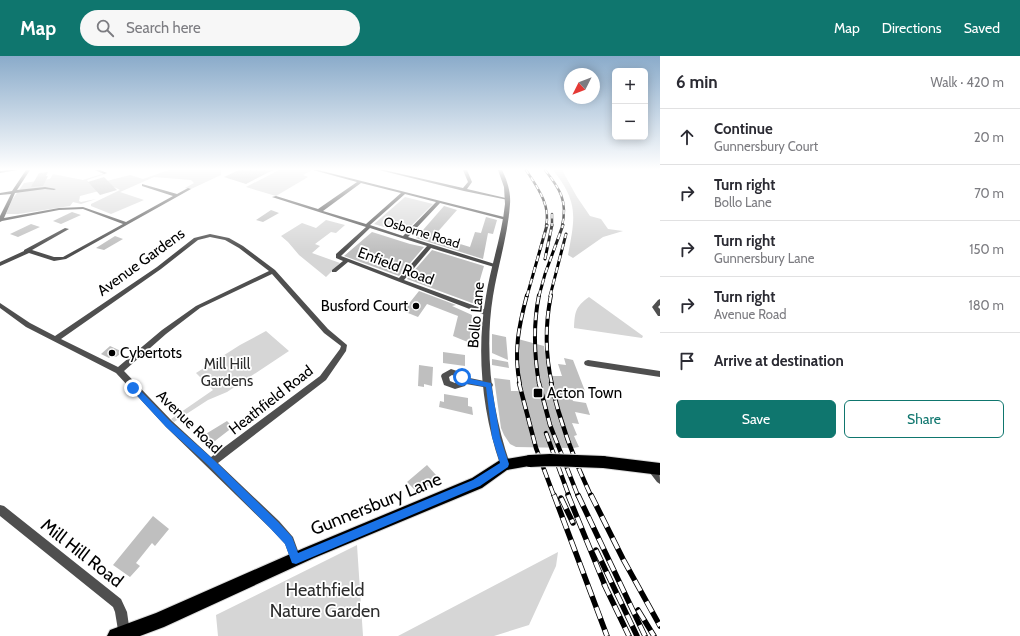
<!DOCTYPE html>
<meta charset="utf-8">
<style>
body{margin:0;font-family:Cabin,sans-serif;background:#f7f7f7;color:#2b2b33}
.controls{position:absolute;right:12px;top:12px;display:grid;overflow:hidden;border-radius:6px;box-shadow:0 2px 10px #0003}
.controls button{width:36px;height:36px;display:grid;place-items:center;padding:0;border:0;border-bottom:1px solid #e1e1e2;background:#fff;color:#2b2b33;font:20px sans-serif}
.compass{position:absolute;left:564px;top:12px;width:36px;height:36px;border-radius:50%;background:#fff;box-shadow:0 2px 10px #0003;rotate:228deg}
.stop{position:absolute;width:12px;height:12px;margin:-9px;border:3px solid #1a73e8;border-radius:50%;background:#fff}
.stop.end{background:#1a73e8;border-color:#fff;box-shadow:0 1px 4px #0008}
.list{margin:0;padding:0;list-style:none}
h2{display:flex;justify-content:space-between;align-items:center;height:52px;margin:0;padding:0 16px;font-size:17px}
h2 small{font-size:13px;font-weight:400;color:#7c7c81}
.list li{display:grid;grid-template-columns:26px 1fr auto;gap:12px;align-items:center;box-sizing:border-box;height:56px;padding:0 16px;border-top:1px solid #e1e1e2}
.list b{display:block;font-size:15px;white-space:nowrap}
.list p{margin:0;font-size:13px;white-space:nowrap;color:#7c7c81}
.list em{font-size:13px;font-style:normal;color:#7c7c81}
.actions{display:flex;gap:8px;padding:12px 16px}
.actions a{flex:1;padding:9px 0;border:1px solid #0f766e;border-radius:6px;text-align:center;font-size:14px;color:#0f766e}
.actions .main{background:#0f766e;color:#fff}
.icon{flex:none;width:22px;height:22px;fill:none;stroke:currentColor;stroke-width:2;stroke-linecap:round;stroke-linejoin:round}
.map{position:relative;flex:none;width:660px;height:580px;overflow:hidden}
header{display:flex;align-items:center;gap:24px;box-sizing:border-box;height:56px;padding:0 20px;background:#0f766e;color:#fff}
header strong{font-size:19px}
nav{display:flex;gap:22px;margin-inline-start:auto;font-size:14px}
.search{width:280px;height:36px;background:#f7f7f7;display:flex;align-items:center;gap:10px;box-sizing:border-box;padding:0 14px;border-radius:22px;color:#7c7c81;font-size:15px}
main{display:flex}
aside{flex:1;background:#fff}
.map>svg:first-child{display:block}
</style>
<header>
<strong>Map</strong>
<div class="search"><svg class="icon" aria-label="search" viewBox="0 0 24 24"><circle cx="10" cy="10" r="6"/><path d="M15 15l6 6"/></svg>Search here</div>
<nav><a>Map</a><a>Directions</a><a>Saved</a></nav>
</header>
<main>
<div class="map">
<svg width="660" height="580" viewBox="0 0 660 580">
<rect width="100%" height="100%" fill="#fff"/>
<!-- green -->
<path fill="#d6d6d6" d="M 169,114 L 221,114 L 221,119 L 191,133 L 185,132 L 194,127 L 191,124 L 154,121 L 120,136 L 144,144 L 111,158 L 91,150 L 91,148 L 120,134 L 114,131 L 80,140 L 79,145 L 81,146 L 96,143 L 81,148 L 73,146 L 70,150 L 18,158 L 6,158 L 12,144 L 24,127 L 50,123 L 53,118 L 83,124 L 102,118 L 105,118 L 87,124 L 91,129 L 130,119 L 143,123 Z
M 279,114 L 312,114 L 303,119 L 308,121 L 276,140 L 246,131 Z
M 553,114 L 562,114 L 577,141 L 590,160 L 601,163 L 608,173 L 623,175 L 603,181 L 573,202 L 568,199 C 575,161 579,147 553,114 Z
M 405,141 L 433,148 L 404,177 L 374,168 Z
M 326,164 L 345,169 L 336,177 L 331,176 L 315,188 L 320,190 L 312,197 L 340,207 L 326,221 L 299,199 L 288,186 L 281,180 L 302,167 L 316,172 Z
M 589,241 L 643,280 L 642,282 L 574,272 C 575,256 575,251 589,241 Z
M 266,275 L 289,295 L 227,336 L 208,344 L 174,366 L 171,363 L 213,334 L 196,317 L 240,289 Z
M 357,489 L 363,580 L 218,580 L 216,559 Z
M 558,496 L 556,510 L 529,569 L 494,580 L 398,580 Z"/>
<!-- building -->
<path fill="#bfbfbf" d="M 239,114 L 273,114 L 246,128 L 224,121 Z
M 48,116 L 46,120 L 48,120 L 43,130 L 31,131 L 39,117 Z
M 104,121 L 117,134 L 100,139 L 88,126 Z
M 444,150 L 457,154 L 434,180 L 470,191 L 475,176 L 481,177 L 486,161 L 497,164 L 493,178 L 488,177 L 483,203 L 416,182 Z
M 271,154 L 279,157 L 263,166 L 256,164 Z
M 72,156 L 81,159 L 61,168 L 53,165 Z
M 31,168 L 40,171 L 18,181 L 10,178 Z
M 372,176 L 410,188 L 424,191 L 399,220 L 344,200 Z
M 115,180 L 123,183 L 104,194 L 96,192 Z
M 432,194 L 484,210 L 479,227 L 478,246 L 472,247 L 407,223 Z
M 419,235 L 456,249 L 452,250 L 472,259 L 470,287 L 453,280 L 458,260 L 427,248 L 418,261 L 403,255 Z
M 492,278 L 506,281 L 508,304 L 492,297 Z
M 518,283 L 544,290 L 548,320 L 562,320 L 558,308 L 566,309 L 564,302 L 573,304 L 585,335 L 568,332 L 573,345 L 586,347 L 590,359 L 575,356 L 579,368 L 572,367 L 577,379 L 574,380 L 579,391 L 573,392 L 516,391 L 510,388 L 504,379 L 501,372 L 494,322 L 510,324 L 511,335 L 519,335 Z
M 110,290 L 123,296 L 116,301 L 112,299 L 109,302 L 101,298 Z
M 443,296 L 465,299 L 465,310 L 443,307 Z
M 492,303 L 508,306 L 509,312 L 492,309 Z
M 419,309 L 433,311 L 432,330 L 424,328 L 424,331 L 418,330 Z
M 444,338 L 468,342 L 468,350 L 472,351 L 473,359 L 439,351 L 440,345 L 444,346 Z
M 227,365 L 233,371 L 211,388 L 204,379 Z
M 427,409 L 436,419 L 430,424 L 433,426 L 425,433 L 423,431 L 417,436 L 407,426 Z
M 153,460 L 169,473 L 155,490 L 152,487 L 136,507 L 140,510 L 130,521 L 113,509 Z"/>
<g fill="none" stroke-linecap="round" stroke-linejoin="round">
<!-- primary casing -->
<g stroke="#dbdbdb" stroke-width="2">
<path id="primary" d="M 530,399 L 535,401 L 536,405 L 535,409 L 507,414 L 482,432 L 314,502 L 164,571 L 140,580 L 107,580 L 110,574 L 156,557 L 304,492 L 472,422 L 500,404 Z
M 603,400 L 660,407 L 660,419 L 603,412 L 598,410 L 597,406 L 598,402 Z"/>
</g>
<!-- minor -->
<path fill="#4f4f4f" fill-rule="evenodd" d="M 9,114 L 17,114 L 0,117 L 0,115 Z
M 26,114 L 30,114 L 17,134 L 45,131 L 56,133 L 54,134 L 45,133 L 15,137 L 4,162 L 59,152 L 83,151 L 126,166 L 173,140 L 142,130 L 142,128 L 177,138 L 188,132 L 191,133 L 66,203 L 54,205 L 29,197 L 0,210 L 0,206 L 24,195 L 24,194 L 65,172 L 69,173 L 32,194 L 54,201 L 63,201 L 123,168 L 83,153 L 59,154 L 2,165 L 0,166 L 0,160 L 11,138 L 0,139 L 0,137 L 12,135 Z
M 95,114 L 100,114 L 107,117 L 104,118 Z
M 313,114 L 318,114 L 508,162 L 508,163 L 506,164 L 440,147 L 408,181 L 498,209 L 498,211 L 494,211 L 431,192 L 404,224 L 489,255 L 490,257 L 489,259 L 485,259 L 348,206 L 336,216 L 332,216 L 332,214 L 343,205 L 336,202 L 336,198 L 366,171 L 272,141 L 276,140 L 318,153 L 357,126 ZM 361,127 L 401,137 L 366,168 L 323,155 ZM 405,138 L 436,146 L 403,180 L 370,169 ZM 370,172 L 427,190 L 399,222 L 341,200 Z
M 379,114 L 384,114 L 463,132 L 468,126 L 463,114 L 467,114 L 472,126 L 467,133 L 510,143 L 508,144 L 464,135 Z
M 210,178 L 229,182 L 243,190 L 275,214 L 328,273 L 347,289 L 346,295 L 326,324 L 218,407 L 279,465 L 293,481 L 301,503 L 300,507 L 296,508 L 292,507 L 285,488 L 271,473 L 166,371 L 116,317 L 26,271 L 0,252 L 0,247 L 30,267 L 55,280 L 157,211 L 194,182 ZM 210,181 L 225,184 L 239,192 L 269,215 L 196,250 L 162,274 L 118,311 L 61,283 L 161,213 L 198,184 ZM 272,218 L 324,277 L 341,290 L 340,293 L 320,320 L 211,401 L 172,365 L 124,315 L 166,278 L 200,252 Z
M 660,243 L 660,249 L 658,251 L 660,253 L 660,260 L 658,260 L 652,251 L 658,244 Z
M 588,304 L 660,315 L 660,321 L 588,310 L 585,309 L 584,307 L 585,305 Z
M 451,313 L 463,317 L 465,321 L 489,326 L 492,327 L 493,329 L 492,331 L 489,332 L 466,328 L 465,330 L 455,333 L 444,329 L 441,320 L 442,318 ZM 452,319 L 457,321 L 459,324 L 459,326 L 455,327 L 450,325 L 449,321 Z
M 652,409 C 660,412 660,419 660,428 L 657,426 L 647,413 L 649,410 Z
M 0,449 L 4,450 L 121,543 L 127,556 L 130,577 L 129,580 L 119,580 L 115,556 L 113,551 L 0,460 Z"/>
<!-- tertiary -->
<path fill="#4f4f4f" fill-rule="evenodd" d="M 498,114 L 502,114 C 507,124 511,136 510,148 C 508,179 498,209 493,240 C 484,296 492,355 510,408 L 509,412 L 505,413 L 501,412 L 500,408 C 482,355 476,295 486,240 C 491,209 502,179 505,148 L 504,131 Z"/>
<!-- primary -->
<use href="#primary" fill="#000" fill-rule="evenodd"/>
<!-- rail-far4 casing -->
<g stroke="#000" stroke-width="2.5">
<path id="rail-far4" d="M 526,114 C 537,131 551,149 546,170
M 545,114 C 560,133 568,145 562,170
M 552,158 L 552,170"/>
</g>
<!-- rail-far3 casing -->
<g stroke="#000" stroke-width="3">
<path id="rail-far3" d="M 545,203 L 552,169
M 527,240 L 547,169
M 539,240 L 545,218 L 563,169
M 550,240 L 566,178"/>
</g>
<!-- rail-far2 casing -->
<g stroke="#000" stroke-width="4">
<path id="rail-far2" d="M 551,239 C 545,269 545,298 552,328
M 520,328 C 513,297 519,269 527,239
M 539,328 C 534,298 533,269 539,239"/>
</g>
<!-- rail-far1 casing -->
<g stroke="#000" stroke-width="4.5">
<path id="rail-far1" d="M 519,327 L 536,392 L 554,440
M 539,327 L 550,369 L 578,440
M 551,327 C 560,366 574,404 591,440
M 546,377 L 569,440"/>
</g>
<!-- rail casing -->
<g stroke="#000" stroke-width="5.5">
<path id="rail" d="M 554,439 L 607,580
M 568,439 L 606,532
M 578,439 L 645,580
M 591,439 L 623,503 L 660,570
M 561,442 L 573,467
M 596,494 L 637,580
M 604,528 L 629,580
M 638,554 L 654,580"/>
</g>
<!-- rail-far4 -->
<use href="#rail-far4" stroke="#fff" stroke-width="1.5" stroke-dasharray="4.5" stroke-linecap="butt"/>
<!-- rail-far3 -->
<use href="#rail-far3" stroke="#fff" stroke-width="2" stroke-dasharray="6" stroke-linecap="butt"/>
<!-- rail-far2 -->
<use href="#rail-far2" stroke="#fff" stroke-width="2.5" stroke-dasharray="8" stroke-linecap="butt"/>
<!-- rail-far1 -->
<use href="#rail-far1" stroke="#fff" stroke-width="3" stroke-dasharray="9" stroke-linecap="butt"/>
<!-- rail -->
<use href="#rail" stroke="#fff" stroke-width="4" stroke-dasharray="12" stroke-linecap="butt"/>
<!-- primary-bridge casing -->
<g stroke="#dbdbdb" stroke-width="14" stroke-linecap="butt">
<path id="primary-bridge" d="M 530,405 L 550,404 L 603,406"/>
</g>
<!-- primary-bridge -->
<use href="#primary-bridge" stroke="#000" stroke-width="12"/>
</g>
<!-- sky -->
<linearGradient id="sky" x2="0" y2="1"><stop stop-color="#8aabca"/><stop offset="0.58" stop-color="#fff"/><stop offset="1" stop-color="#fff" stop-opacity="0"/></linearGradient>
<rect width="660" height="195" fill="url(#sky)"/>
<!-- route -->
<path fill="#1a73e8" d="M 460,319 L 462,319 L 466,322 L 491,327 L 500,381 L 509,408 L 508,411 L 480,430 L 296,508 L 292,507 L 285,488 L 271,473 L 208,409 L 166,371 L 130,332 L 133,329 L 136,330 L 171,366 L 214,404 L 278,466 L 292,481 L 298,497 L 473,424 L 500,407 L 492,381 L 486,331 L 461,326 L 459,321 Z"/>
<!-- markers -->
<g fill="#000" stroke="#fff" stroke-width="1.5">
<circle cx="416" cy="250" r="4"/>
<circle cx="112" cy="297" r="4"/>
<rect x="533" y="332" width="10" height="10" rx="2"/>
</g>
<g text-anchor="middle" stroke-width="3.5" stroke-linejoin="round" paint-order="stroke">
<!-- far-street labels -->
<g font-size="13" fill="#000" stroke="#fff">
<text transform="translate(422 176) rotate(17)" y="5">Osborne Road</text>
</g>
<!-- street labels -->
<g font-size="15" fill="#000" stroke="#fff">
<text transform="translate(141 206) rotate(-36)" y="5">Avenue Gardens</text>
<text transform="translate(396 210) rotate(21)" y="5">Enfield Road</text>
<text transform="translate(476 259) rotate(-85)" y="5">Bollo Lane</text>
<text transform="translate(271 344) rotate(-38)" y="5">Heathfield Road</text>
<text transform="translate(189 366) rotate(44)" y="5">Avenue Road</text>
</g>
<!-- poi labels -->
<g font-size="15" fill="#000" stroke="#fff" text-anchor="start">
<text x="408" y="255" text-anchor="end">Busford Court</text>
<text x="120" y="302">Cybertots</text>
<text x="547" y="342">Acton Town</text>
</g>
<!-- park labels -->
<g font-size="15" fill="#2d2d2d" stroke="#fff">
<text x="227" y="313">Mill Hill<tspan x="227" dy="17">Gardens</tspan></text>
</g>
<!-- near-street labels -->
<g font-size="18" fill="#000" stroke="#fff">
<text transform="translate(376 448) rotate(-22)" y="6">Gunnersbury Lane</text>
<text transform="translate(82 497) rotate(38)" y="6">Mill Hill Road</text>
</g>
<!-- near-park labels -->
<g font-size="18" fill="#2d2d2d" stroke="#fff">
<text x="325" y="540">Heathfield<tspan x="325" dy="21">Nature Garden</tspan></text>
</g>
</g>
</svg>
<div class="controls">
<button>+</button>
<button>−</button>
</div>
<svg class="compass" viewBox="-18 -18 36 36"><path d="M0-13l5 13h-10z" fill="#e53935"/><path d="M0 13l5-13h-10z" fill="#7c7c81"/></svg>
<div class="stop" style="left:462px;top:321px"></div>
<div class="stop end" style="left:133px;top:332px"></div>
</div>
<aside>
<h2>6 min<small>Walk · 420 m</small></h2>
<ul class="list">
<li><svg class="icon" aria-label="ahead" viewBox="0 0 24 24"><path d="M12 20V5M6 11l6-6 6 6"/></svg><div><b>Continue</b><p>Gunnersbury Court</p></div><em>20 m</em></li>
<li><svg class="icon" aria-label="right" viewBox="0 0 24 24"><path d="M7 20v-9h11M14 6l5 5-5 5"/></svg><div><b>Turn right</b><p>Bollo Lane</p></div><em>70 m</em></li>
<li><svg class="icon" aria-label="right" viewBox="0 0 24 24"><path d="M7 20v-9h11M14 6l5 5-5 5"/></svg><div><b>Turn right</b><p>Gunnersbury Lane</p></div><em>150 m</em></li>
<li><svg class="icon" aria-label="right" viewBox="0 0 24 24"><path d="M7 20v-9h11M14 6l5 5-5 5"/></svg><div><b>Turn right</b><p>Avenue Road</p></div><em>180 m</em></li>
<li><svg class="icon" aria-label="arrive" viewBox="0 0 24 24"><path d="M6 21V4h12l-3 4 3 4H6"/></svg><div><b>Arrive at destination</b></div></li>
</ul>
<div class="actions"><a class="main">Save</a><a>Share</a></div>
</aside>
</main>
